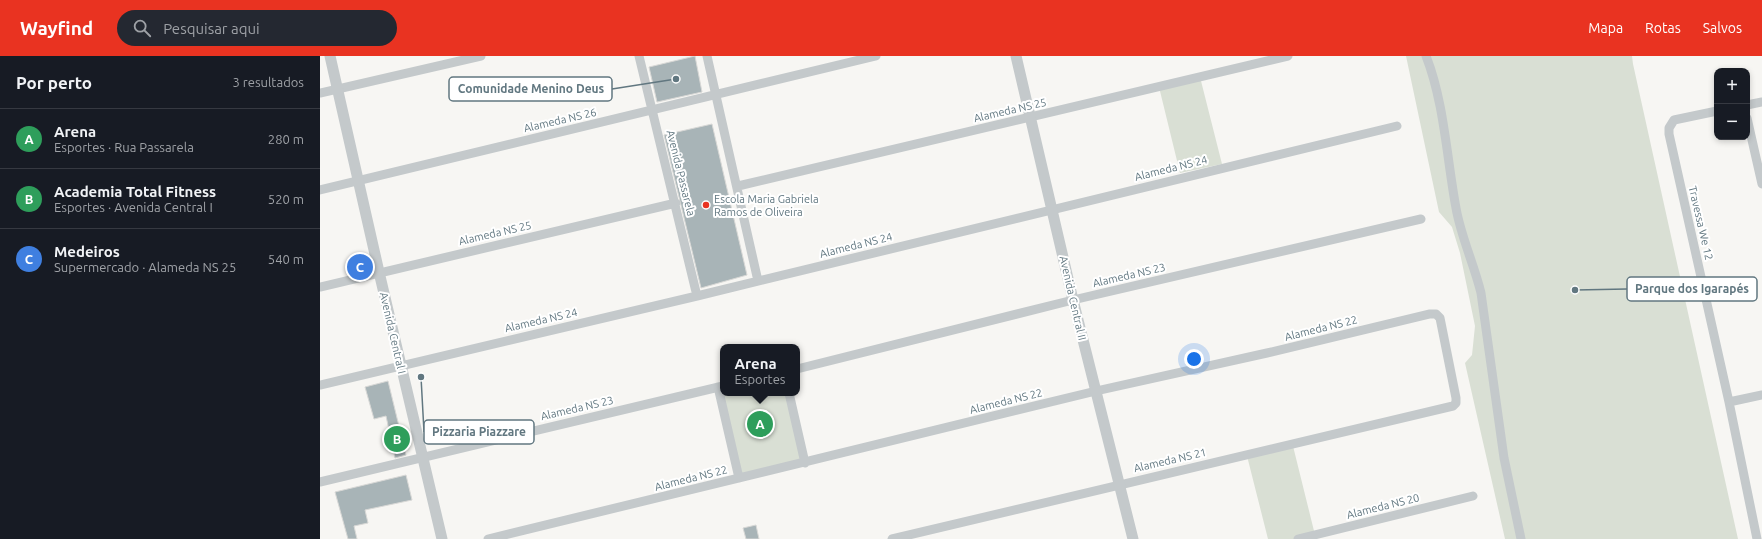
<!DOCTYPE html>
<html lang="pt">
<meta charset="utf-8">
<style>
body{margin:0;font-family:Ubuntu,sans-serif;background:#242831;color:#f1f3f6}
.controls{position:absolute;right:12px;top:12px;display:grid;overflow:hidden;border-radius:8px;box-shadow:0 2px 6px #0003}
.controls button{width:36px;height:36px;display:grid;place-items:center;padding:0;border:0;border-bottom:1px solid #363941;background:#171b24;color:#f1f3f6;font:20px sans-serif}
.you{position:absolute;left:874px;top:303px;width:14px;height:14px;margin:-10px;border:3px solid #fff;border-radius:50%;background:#1a73e8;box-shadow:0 0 0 6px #1a73e833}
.badge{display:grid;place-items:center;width:26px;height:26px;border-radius:50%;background:#e93321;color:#fff;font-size:13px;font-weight:700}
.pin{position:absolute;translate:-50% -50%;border:2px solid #fff;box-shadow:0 1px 4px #0006}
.popup{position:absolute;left:400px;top:288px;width:80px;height:52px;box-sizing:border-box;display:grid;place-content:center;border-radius:8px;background:#171b24;filter:drop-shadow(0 1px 3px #0005);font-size:13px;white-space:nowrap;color:#9ea1a6}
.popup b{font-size:15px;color:#f1f3f6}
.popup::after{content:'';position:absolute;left:50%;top:100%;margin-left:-8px;border:8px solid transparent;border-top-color:#171b24}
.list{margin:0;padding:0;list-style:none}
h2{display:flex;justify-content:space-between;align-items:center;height:52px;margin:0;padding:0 16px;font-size:17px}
h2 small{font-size:13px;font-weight:400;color:#9ea1a6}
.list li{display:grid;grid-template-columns:26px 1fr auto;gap:12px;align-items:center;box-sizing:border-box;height:60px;padding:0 16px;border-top:1px solid #363941}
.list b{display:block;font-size:15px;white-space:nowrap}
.list p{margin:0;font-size:13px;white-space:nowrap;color:#9ea1a6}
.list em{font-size:13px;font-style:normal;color:#9ea1a6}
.icon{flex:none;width:22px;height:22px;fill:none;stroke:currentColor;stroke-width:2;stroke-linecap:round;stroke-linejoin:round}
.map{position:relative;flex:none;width:1442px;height:483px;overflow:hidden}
header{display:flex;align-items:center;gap:24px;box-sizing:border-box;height:56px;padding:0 20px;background:#e93321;color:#fff}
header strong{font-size:19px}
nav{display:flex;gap:22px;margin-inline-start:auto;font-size:14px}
.search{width:280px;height:36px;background:#242831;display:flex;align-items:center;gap:10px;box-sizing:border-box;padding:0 14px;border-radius:22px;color:#9ea1a6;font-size:15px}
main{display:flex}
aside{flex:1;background:#171b24}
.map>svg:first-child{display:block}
</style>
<header>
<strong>Wayfind</strong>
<div class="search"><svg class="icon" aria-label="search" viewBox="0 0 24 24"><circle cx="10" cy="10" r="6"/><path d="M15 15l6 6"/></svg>Pesquisar aqui</div>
<nav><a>Mapa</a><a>Rotas</a><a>Salvos</a></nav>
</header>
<main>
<aside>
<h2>Por perto<small>3 resultados</small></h2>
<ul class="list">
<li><span class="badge" style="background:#2e9e5b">A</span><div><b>Arena</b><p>Esportes · Rua Passarela</p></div><em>280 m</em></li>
<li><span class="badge" style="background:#2e9e5b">B</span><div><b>Academia Total Fitness</b><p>Esportes · Avenida Central I</p></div><em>520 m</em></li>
<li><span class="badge" style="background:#3f7fe0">C</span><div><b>Medeiros</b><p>Supermercado · Alameda NS 25</p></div><em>540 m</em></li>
</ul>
</aside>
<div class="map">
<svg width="1442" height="483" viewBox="0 0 1442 483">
<rect width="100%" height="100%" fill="#f7f6f3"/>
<!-- green -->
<path fill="#d9dfd4" d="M 1086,0 L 1312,0 L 1313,8 L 1418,483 L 1185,483 L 1145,307 L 1152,299 L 1155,270 L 1140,197 L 1132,171 L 1119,156 Z
M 880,21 L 902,108 L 860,117 L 839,31 Z
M 395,330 L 403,337 L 467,337 L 485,406 L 418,422 Z
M 972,386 L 996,483 L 948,483 L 926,396 Z"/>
<!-- building -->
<path fill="#a8b4b7" stroke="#d8d8d6" d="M 375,0 L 382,36 L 337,46 L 329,11 Z
M 392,68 L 427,219 L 381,232 L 344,79 Z
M 68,325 L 86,399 L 75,402 L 66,360 L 54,363 L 45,331 Z
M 86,419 L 92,444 L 45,454 L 48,467 L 34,470 L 37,483 L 28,483 L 15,436 Z
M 436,469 L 439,483 L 426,483 L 423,472 Z"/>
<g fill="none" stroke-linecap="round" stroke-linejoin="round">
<!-- minor -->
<path stroke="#c4c9cb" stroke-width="9" d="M 319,0 L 377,240
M 387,0 L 438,225
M 1106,0 C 1124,45 1127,104 1136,152 C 1141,181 1154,208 1161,237 L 1184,402 L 1201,483
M 0,37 L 161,0
M 1427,49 L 1442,46
M 1397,55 L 1354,64 L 1349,72 L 1349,78 L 1409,346 L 1437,483
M 1427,62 L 1442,128
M 418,130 L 968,0
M 0,134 L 556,0
M 0,231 L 356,147
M 477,313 L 753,244 L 1101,163
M 0,329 L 377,240 L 1077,70
M 398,331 L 419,422
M 469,337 L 485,407
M 1409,346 L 1442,339
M 0,426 L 403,330
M 168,483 L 776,335 L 947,297 L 1109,258 L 1116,258 L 1120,262 L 1136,342 L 1136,347 L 1133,350 L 572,483
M 978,483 L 1153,440"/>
<!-- tertiary -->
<path stroke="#c4c9cb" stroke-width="11" d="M 10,0 L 59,216 L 122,483
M 696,0 L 753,244 L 813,483"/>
</g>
<!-- markers -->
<circle fill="#e93321" stroke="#fff" stroke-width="1.5" cx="386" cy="149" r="4"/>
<g text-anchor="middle" stroke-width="4" stroke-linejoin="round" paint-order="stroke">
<!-- street labels -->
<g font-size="11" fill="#617780" stroke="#fff">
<text transform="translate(690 54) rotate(-13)" y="4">Alameda NS 25</text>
<text transform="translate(240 64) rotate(-13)" y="4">Alameda NS 26</text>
<text transform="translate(851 112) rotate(-14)" y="4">Alameda NS 24</text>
<text transform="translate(361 117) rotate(76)" y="4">Avenida Passarela</text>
<text transform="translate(1381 167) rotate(77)" y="4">Travessa We 12</text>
<text transform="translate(175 177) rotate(-13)" y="4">Alameda NS 25</text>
<text transform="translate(536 189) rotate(-14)" y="4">Alameda NS 24</text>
<text transform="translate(809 219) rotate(-13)" y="4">Alameda NS 23</text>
<text transform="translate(753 242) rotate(77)" y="4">Avenida Central II</text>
<text transform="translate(221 264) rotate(-13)" y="4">Alameda NS 24</text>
<text transform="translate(1001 272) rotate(-14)" y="4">Alameda NS 22</text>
<text transform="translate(73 277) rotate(77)" y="4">Avenida Central I</text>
<text transform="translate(686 345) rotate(-14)" y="4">Alameda NS 22</text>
<text transform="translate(257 352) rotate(-13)" y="4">Alameda NS 23</text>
<text transform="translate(850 404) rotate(-13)" y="4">Alameda NS 21</text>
<text transform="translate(371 422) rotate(-14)" y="4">Alameda NS 22</text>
<text transform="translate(1063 450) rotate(-14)" y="4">Alameda NS 20</text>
</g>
<!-- poi labels -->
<g font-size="11" fill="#617780" stroke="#fff" text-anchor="start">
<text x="394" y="147">Escola Maria Gabriela<tspan x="394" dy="13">Ramos de Oliveira</tspan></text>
</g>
</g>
<!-- callouts -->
<path fill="none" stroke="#617780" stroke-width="1.5" d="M356 23L292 33M1255 234L1307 233M101 321L104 376"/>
<g fill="#617780" stroke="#fff" stroke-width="1.5">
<circle cx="356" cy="23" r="4"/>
<circle cx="1255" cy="234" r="4"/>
<circle cx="101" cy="321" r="4"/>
</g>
<g fill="#fff" stroke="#617780" stroke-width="1.5">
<rect x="129" y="21" width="163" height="24" rx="4"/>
<rect x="1307" y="221" width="130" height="24" rx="4"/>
<rect x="104" y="364" width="110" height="24" rx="4"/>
</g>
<g font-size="12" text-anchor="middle" font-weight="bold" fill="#617780">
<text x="211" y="37">Comunidade Menino Deus</text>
<text x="1372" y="237">Parque dos Igarapés</text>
<text x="159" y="380">Pizzaria Piazzare</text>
</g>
</svg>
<div class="controls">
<button>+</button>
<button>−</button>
</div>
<div class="you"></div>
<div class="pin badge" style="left:440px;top:368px;background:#2e9e5b">A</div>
<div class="popup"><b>Arena</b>Esportes</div>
<div class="pin badge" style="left:77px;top:383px;background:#2e9e5b">B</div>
<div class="pin badge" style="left:40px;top:211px;background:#3f7fe0">C</div>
</div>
</main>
